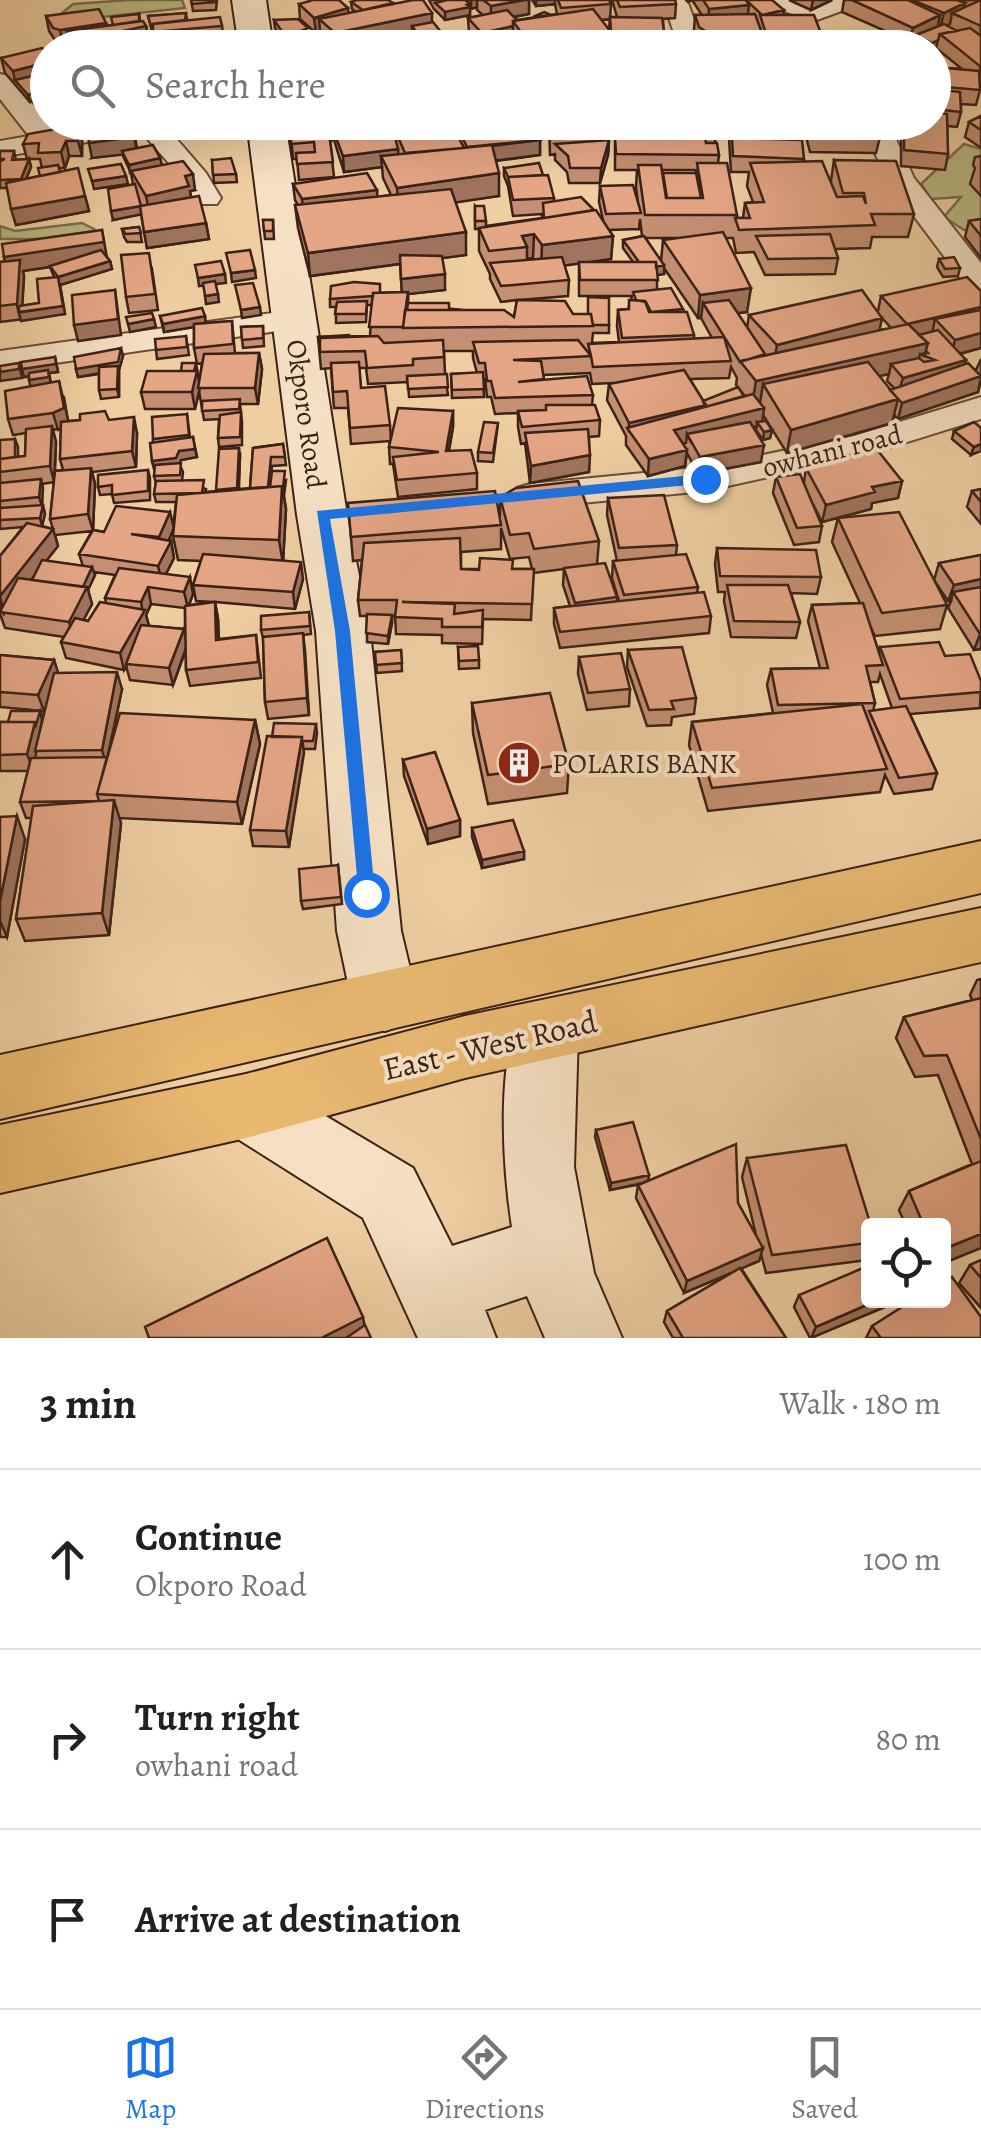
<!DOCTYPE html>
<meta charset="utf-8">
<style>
body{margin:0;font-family:Alegreya,serif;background:#f6f6f6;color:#202124}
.controls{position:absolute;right:30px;bottom:30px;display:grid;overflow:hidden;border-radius:10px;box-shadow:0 10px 40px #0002}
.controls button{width:90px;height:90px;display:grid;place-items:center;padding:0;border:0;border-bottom:2px solid #e0e0e0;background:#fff;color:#202124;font:50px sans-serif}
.stop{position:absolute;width:30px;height:30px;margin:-22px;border:8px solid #1a73e8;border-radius:50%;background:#fff}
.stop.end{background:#1a73e8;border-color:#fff;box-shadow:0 2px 10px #0008}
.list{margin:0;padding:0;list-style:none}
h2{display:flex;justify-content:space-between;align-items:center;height:130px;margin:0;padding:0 40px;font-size:42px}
h2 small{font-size:32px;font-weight:400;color:#757577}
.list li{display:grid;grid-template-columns:65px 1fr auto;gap:30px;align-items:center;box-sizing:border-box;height:180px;padding:0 40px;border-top:2px solid #e0e0e0}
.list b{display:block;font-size:38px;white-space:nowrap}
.list p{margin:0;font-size:32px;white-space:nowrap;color:#757577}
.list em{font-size:32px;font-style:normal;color:#757577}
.icon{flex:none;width:55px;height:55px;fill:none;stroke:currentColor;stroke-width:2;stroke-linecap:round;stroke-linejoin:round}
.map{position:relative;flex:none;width:981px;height:1338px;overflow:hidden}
.search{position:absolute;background:#fff;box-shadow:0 10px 40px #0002;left:30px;right:30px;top:30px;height:110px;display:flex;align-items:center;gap:25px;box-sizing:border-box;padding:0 35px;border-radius:55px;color:#757577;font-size:38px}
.sheet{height:670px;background:#fff}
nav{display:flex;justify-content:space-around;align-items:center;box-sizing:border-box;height:140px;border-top:2px solid #e0e0e0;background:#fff;font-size:28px;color:#757577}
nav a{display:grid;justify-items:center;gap:5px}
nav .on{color:#1a73e8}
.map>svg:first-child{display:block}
</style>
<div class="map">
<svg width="981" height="1338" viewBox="0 0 981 1338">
<rect width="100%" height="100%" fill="#efcfa2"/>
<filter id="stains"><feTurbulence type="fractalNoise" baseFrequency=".002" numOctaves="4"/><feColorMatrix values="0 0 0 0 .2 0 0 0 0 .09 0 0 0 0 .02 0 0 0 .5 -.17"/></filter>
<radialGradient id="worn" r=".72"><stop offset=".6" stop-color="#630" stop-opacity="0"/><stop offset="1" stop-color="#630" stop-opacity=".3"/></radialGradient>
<!-- green -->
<path fill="#baba84" stroke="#7b6e4e" stroke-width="2.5" d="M 129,0 L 182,0 L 185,8 L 75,20 L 61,14 L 73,4 Z
M 964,144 L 981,149 L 981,229 L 964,230 L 944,217 L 961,197 L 931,199 L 921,184 Z
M 82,223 L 94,229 L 100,239 L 0,239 L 0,226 L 15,231 Z"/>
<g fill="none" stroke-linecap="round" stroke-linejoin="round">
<!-- street casing -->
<g stroke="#694c3a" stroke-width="4">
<path id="street" d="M 663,0 L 687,0 L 704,48 L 679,48 Z
M 762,0 L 797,0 L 813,6 L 828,0 L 861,0 L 858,5 L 814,21 L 765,5 Z
M 0,74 L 9,76 L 55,131 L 113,122 L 280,124 L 266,132 L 174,136 L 206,173 L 221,198 L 217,204 L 197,204 L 180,176 L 146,137 L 105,139 L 0,157 L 0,141 L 29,136 L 0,99 Z
M 861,122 L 888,122 L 914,178 L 981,263 L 981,293 L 970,291 L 887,180 Z
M 294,310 L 305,313 L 310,320 L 305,327 L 0,371 L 0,351 Z
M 981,397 L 981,419 L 859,457 L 705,491 L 530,508 L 517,504 L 512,496 L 517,488 L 530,484 L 705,467 L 854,436 Z"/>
</g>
<!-- secondary casing -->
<g stroke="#3c2117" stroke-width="4">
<path id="secondary" d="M 232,0 L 266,0 L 273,48 L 239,48 Z
M 247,122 L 285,122 L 347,515 L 370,631 L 401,931 L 418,1002 L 408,1023 L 385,1031 L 362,1023 L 352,1002 L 337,931 L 316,631 L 297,515 Z
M 545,1002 L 569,1011 L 578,1032 L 574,1167 L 594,1273 L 622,1338 L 545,1338 L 527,1296 L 485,1310 L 496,1338 L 418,1338 L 363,1218 L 222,1129 L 211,1106 L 222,1083 L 246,1074 L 270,1083 L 413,1168 L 452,1246 L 512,1227 C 503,1168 496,1065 521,1011 Z"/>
</g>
<!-- primary casing -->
<g stroke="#3c2117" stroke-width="4">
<path id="primary" d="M 981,841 L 981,893 L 0,1119 L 0,1055 Z
M 981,908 L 981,962 L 465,1078 L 246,1138 L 0,1193 L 0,1125 L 246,1074 L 465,1016 Z"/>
</g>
<!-- street -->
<use href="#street" fill="#f5e0c3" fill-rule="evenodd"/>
<!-- secondary -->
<use href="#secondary" fill="#f5e0c3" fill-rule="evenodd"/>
<!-- primary -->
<use href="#primary" fill="#e8b871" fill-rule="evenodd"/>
</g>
<!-- wall -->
<path fill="#c58f73" stroke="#3c2117" stroke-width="2.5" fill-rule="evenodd" d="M 191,0 L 217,0 L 216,10 L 193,11 Z
M 429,0 L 529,0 L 529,14 L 514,17 L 517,20 L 557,14 L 555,4 L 536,6 L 532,0 L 609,0 L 611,4 L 610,19 L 601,20 L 609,30 L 610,17 L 617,17 L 612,0 L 675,0 L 676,4 L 675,18 L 663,19 L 664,43 L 683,48 L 425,48 L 425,43 L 420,44 L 412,32 L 398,35 L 403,47 L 401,48 L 323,48 L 333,45 L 320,34 L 320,31 L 316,33 L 300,19 L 299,4 L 349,13 L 356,12 L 352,9 L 351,2 L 393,3 L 432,22 L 441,39 L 469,33 L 468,18 L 483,15 L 477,10 L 477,7 L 470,9 L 470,15 L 445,20 L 434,9 Z
M 686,0 L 772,0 L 784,15 L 822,36 L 820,48 L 764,48 L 762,42 L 761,48 L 706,48 L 697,41 L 694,30 L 695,15 L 702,15 L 692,0 L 688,2 Z
M 789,0 L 832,0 L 811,10 Z
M 844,0 L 981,0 L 980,90 L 976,105 L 961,104 L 961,112 L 957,127 L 947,126 L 948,154 L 945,170 L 901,166 L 901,125 L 902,122 L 934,122 L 934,67 L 962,69 L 936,48 L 925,48 L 915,42 L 915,40 L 910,42 L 842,12 Z
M 186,13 L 187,20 L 222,26 L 224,41 L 213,42 L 216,48 L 156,47 L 148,16 Z
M 139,14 L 140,21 L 146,26 L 149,41 L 120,48 L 71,48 L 69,44 L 63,45 L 57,43 L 49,31 L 46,16 L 106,23 L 106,26 L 112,25 Z
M 274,20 L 309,32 L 322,43 L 322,48 L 289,48 L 275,28 Z
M 48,52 L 48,101 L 47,97 L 30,102 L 5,73 L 1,58 Z
M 981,116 L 981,148 L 965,137 L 969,122 Z
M 132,122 L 137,148 L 160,158 L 162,165 L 195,190 L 190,191 L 191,197 L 206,223 L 209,239 L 147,248 L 141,214 L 113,220 L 133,184 L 131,173 L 122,154 L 92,158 Z
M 292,122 L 348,122 L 349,128 L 354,128 L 353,122 L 537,122 L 537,136 L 540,140 L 540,155 L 496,161 L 499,196 L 455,202 L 466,255 L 442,258 L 445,290 L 408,294 L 408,303 L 514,317 L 517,300 L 501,302 L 490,279 L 490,274 L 479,251 L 479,229 L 475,229 L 475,206 L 486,221 L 486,226 L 542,218 L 542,214 L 513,216 L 508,186 L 504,176 L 504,168 L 554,198 L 554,201 L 603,220 L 599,202 L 600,186 L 638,203 L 636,187 L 637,170 L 615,170 L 615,139 L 603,124 L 604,140 L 609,140 L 608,155 L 600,183 L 569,183 L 567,172 L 555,160 L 555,154 L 550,155 L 549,122 L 615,122 L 616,137 L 653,137 L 652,122 L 714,122 L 716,133 L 715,143 L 719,155 L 718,163 L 737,215 L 737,218 L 743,218 L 745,203 L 753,202 L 747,186 L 749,172 L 731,172 L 728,122 L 793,122 L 796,135 L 795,140 L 804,159 L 804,161 L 831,181 L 834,160 L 914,214 L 908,237 L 872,237 L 870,248 L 835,249 L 838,258 L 835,274 L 765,275 L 754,252 L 736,253 L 733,238 L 726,238 L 747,312 L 737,313 L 747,328 L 749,315 L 878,311 L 881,296 L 981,291 L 981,348 L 960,354 L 966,360 L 964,365 L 976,370 L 981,359 L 981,381 L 978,392 L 898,419 L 894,415 L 892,423 L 787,453 L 763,415 L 762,421 L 772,430 L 770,438 L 763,440 L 756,430 L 757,426 L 752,427 L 761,462 L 698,474 L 687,453 L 685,466 L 648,476 L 626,445 L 626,436 L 607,400 L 609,384 L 613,383 L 592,384 L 590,373 L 543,375 L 544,380 L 593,395 L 592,405 L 600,420 L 599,436 L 589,437 L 589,472 L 530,483 L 525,443 L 521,444 L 518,427 L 518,413 L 495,414 L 491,397 L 487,397 L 485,379 L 483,379 L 484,397 L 452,398 L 451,374 L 477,373 L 473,358 L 473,351 L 444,351 L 445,373 L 448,395 L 409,397 L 408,382 L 368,384 L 366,368 L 359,368 L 361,388 L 390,425 L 391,440 L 453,411 L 453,427 L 449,451 L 477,473 L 477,489 L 398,497 L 393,464 L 390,464 L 389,447 L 390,441 L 351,444 L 348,408 L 334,408 L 331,368 L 321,369 L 318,337 L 370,336 L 372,305 L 367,305 L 366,322 L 336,323 L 336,307 L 330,307 L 330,299 L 380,293 L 402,292 L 400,264 L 310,276 L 298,228 L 295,205 L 298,205 L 295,200 L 293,184 L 377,197 L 391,195 L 383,178 L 382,167 L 344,172 L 334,140 L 330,140 L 334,177 L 299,180 L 297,159 L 293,159 L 291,136 L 295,136 ZM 662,170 L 696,170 L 696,173 L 663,178 ZM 640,219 L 642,236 L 623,240 L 623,248 L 633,262 L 591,262 L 611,259 L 613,236 L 609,230 L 639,229 ZM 645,238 L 677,238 L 663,240 L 661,261 ZM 579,263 L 579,296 L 632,296 L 628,309 L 618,310 L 617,326 L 619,342 L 592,343 L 593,333 L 609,333 L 609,325 L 519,300 L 568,296 L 569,280 L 564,265 ZM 664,268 L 698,318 L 701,318 L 712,338 L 694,339 L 694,335 L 683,309 L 657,289 L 657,275 L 664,274 ZM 882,318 L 891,328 L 879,330 ZM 731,367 L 737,378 L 736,385 L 745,396 L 703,401 L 690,379 L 729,378 ZM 889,374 L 887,381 L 894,388 L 890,390 L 879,376 Z
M 805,122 L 875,122 L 880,137 L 876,153 L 810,152 L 804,129 Z
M 79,125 L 82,140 L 82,156 L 69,156 L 65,168 L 59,168 L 60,172 L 85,196 L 89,211 L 16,225 L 7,188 L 0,188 L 0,151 L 14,151 L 16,160 L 27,159 L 23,144 ZM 29,159 L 40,159 L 42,168 L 40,176 L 26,179 L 31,167 Z
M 981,156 L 981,196 L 970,184 L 975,168 L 973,165 L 975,157 Z
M 212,160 L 236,174 L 237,182 L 214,183 Z
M 981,219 L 981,258 L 965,237 L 969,221 Z
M 263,220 L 273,220 L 274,239 L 265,239 Z
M 139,227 L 142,242 L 127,242 L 124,237 L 122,229 Z
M 4,257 L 107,257 L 110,261 L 112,269 L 60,285 L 65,314 L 0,322 L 0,262 L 5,261 ZM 50,267 L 54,277 L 39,303 L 22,306 L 24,276 L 23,271 Z
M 939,259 L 960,268 L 958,276 L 943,277 L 937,267 Z
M 152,269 L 158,310 L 129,313 L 126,297 Z
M 160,316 L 206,323 L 232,321 L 235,353 L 259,353 L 262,369 L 258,404 L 240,404 L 242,421 L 242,445 L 219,447 L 218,438 L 219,419 L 204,420 L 199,391 L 195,409 L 145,409 L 141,392 L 197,373 L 199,384 L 202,363 L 197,364 L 194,348 L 194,327 L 164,332 Z
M 263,326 L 264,346 L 243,348 L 241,327 Z
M 186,336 L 189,355 L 157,359 L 156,350 Z
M 123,356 L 119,370 L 119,397 L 101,399 L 99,390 L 99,374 L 78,377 L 76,369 Z
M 55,357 L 58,372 L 49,373 L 51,383 L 64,397 L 68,421 L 109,420 L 137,433 L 136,467 L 92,472 L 95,484 L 93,530 L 104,532 L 173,528 L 176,502 L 156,502 L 154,494 L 156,484 L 154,476 L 155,469 L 152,461 L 153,439 L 187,414 L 190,438 L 193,437 L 197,457 L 181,460 L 179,463 L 183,472 L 182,481 L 206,489 L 205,492 L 216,491 L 240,456 L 239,489 L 250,488 L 253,448 L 283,444 L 286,465 L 272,466 L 270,487 L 286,480 L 284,496 L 286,509 L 283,561 L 303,579 L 295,609 L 215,602 L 218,619 L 219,639 L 256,635 L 261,678 L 190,686 L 186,670 L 186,650 L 173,685 L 130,680 L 126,666 L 124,670 L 66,658 L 61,642 L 64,637 L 5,628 L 0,614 L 0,556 L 23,527 L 0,529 L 0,472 L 15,439 L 18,447 L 18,457 L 25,456 L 26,433 L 13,435 L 8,419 L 31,386 L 29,377 L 24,377 L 22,369 ZM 61,428 L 60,459 L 63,470 L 55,471 L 56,442 L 53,430 ZM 54,482 L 50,519 L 53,529 L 42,526 L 45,514 L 42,505 L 42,484 ZM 173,528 L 173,536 L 178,560 L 201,561 L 193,585 L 196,601 L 214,602 L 189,605 L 193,594 L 166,574 L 174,558 L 171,541 L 168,541 ZM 92,531 L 79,554 L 83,566 L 46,561 L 58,546 L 55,535 ZM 94,572 L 115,575 L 105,598 L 106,603 L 88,621 L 83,620 L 92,604 L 88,590 L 95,575 ZM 151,604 L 185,608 L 185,637 L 184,629 L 149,626 L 146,615 Z
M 498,423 L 493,462 L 478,461 L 478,452 Z
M 981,428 L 971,455 L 952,439 L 954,431 Z
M 806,468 L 902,481 L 898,498 L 872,503 L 871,509 L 822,522 L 813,504 L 822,526 L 819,542 L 794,545 L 773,493 L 776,477 L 804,482 Z
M 148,470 L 150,478 L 150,500 L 114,503 L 112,494 L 100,495 L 98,487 Z
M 981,489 L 981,524 L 967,507 L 972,491 Z
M 500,497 L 599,541 L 597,564 L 617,597 L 617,601 L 619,601 L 612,578 L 613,561 L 617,561 L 607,515 L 608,498 L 677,545 L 676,555 L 698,587 L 697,593 L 711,616 L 709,633 L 560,648 L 554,624 L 554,608 L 570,606 L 563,585 L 564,569 L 533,573 L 531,620 L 483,619 L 482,644 L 442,643 L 442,635 L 396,634 L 395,616 L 392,616 L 392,623 L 388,644 L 367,642 L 367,616 L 360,616 L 358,600 L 362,560 L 353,561 L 348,503 L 500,515 ZM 501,528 L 510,559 L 529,557 L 532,569 L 461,569 L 461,552 L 501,549 Z
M 838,518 L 947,605 L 940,629 L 875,636 L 870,626 L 879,653 L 880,647 L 945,656 L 981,681 L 980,708 L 910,714 L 937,773 L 932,789 L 894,794 L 885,775 L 880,792 L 708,811 L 689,745 L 692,722 L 773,713 L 767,685 L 771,669 L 820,668 L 808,621 L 812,605 L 860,603 L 832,542 ZM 880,674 L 892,708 L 873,711 L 875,703 L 870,682 L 878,682 Z
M 717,548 L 821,577 L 817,594 L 791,593 L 800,622 L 796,638 L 731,637 L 724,601 L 725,592 L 718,592 L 715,564 Z
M 981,555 L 981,649 L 974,650 L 948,608 L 951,601 L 948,601 L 934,580 L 939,563 Z
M 309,612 L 311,634 L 303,635 L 309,715 L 268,719 L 265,702 L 263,638 L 261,630 Z
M 458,647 L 479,660 L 479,668 L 459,669 Z
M 401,650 L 402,671 L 377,673 L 375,652 Z
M 628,650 L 696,698 L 694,714 L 672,717 L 671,725 L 647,726 L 627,667 Z
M 0,655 L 54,660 L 58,673 L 122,689 L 110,747 L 255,720 L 260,744 L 242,824 L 119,818 L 121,823 L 109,935 L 25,941 L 16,919 L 32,818 L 26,818 L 20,802 L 28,771 L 0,771 L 0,722 L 8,722 L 40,711 L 42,720 L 44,711 L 0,707 Z
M 579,657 L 630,689 L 629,706 L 587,710 L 578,674 Z
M 472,703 L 569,764 L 567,793 L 488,804 L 473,733 Z
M 316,724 L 317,733 L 315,749 L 303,749 L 289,847 L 253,846 L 250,830 L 272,737 Z
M 403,760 L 460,820 L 460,836 L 428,844 L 404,776 Z
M 0,817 L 25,839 L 7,937 L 0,937 Z
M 472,828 L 524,851 L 524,859 L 482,868 L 472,837 Z
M 338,865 L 342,904 L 303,909 L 301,901 Z
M 981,979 L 981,1248 L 944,1263 L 944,1226 L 906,1226 L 899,1210 L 909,1191 L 972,1164 L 938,1075 L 915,1077 L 896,1038 L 904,1017 L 972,1000 L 970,995 L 977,980 Z
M 596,1130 L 649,1175 L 648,1181 L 738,1203 L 756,1235 L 742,1177 L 747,1158 L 868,1226 L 868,1260 L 766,1273 L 761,1254 L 759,1261 L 741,1268 L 786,1338 L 673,1338 L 664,1322 L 667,1311 L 733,1272 L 684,1293 L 636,1198 L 638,1185 L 641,1184 L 610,1190 L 595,1137 Z
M 981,1260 L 981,1308 L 959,1283 L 970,1265 Z
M 799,1295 L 868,1300 L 894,1300 L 892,1304 L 810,1338 L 794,1307 Z
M 872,1326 L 981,1338 L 866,1338 Z"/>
<!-- shaded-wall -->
<path fill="#a0745e" stroke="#3c2117" stroke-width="2.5" d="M 471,0 L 477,0 L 477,7 L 471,9 Z
M 524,0 L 529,0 L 529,14 L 491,21 L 491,6 Z
M 536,0 L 555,0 L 555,4 L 536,6 Z
M 813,0 L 832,0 L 811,10 Z
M 965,3 L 961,17 L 952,13 L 950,24 L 940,28 L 944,13 Z
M 470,4 L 470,15 L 445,20 L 445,12 Z
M 749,5 L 747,20 L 708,24 L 709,9 Z
M 348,8 L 349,23 L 319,19 L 320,31 L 316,33 L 314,18 Z
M 784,10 L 783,17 L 762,15 Z
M 432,13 L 432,28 L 412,26 L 412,32 L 379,39 L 376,36 L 377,40 L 336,48 L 335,33 Z
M 139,14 L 140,21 L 146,26 L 149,41 L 120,48 L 75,48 L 73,42 L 67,31 L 69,44 L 63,45 L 60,30 L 106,23 L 108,35 Z
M 940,15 L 937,30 L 916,35 L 915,40 L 910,42 L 913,28 Z
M 513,26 L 513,41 L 482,48 L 482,33 Z
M 441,32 L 441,40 L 420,44 L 420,37 Z
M 614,36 L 613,48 L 533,48 Z
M 403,39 L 403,47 L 382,48 L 382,45 Z
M 938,40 L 936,48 L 934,49 L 934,48 L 931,48 L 932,43 Z
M 322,43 L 322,48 L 294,48 Z
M 48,62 L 48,78 L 15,81 L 13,71 Z
M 45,90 L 47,97 L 30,102 L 28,95 Z
M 132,122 L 137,153 L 92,158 L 89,143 Z
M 348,122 L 349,138 L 333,130 L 334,140 L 297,143 L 296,130 Z
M 79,125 L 82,140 L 82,156 L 78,141 Z
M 447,126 L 448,142 L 403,147 L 402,132 Z
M 540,140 L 540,155 L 468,164 L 468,149 Z
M 609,140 L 608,155 L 600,183 L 601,168 Z
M 66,141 L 69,156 L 65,168 L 61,152 Z
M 398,149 L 399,165 L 381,156 L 382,167 L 344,172 L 343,156 Z
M 160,158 L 162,166 L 130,173 L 129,165 Z
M 29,159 L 31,167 L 23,187 L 21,179 Z
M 499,173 L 499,196 L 399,211 L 397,188 Z
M 193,174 L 195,190 L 190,191 L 192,202 L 149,212 L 146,196 L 185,176 Z
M 126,176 L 128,184 L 94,189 L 92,181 Z
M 377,190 L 378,206 L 304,215 L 302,199 Z
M 85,196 L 89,211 L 16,225 L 11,209 Z
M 141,206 L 143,214 L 113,220 L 111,211 Z
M 206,223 L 209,239 L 147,248 L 144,232 Z
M 102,230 L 107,258 L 23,271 L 24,276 L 22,312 L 63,306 L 58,277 L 110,261 L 112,269 L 60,285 L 65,314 L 21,321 L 4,257 Z
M 466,232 L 466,255 L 310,276 L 308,253 Z
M 534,234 L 533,258 L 527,259 L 527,247 L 522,236 Z
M 613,236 L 611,259 L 541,269 L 542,245 Z
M 664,265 L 664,274 L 643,278 L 644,269 Z
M 255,270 L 256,278 L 232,282 L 231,273 Z
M 225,274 L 226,283 L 199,286 L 198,278 Z
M 445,274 L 445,290 L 408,294 L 408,308 L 402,295 L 401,279 Z
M 751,288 L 747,312 L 711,316 L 703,303 L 701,318 L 698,318 L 700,295 Z
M 115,290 L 121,335 L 78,341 L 74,325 Z
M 218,294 L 219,302 L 206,304 L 205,296 Z
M 260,307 L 261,315 L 242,318 L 241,310 Z
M 981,307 L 981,322 L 935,319 L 932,334 L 903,340 L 907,324 Z
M 205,316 L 206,325 L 164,332 L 163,324 Z
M 882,318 L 877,341 L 773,368 L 777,345 Z
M 154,319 L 156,327 L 130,332 L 128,324 Z
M 981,333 L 981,348 L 951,356 L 955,340 Z
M 928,343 L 924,356 L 920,354 L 917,368 L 891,364 L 889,374 L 773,400 L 763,384 L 760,403 L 752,405 L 756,381 Z
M 121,348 L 123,356 L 119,370 L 119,397 L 117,389 L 118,370 L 78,377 L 76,369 Z
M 259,353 L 262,369 L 258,404 L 255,388 Z
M 55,357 L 58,372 L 49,373 L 51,386 L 31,389 L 29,380 L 48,373 L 24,377 L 22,369 Z
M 966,360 L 961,376 L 898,394 L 903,378 Z
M 19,363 L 22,378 L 0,381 L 0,372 Z
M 196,363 L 200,388 L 195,409 L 192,392 Z
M 981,376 L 978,392 L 898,419 L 902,403 Z
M 59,381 L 69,424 L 58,430 L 53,413 Z
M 898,399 L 892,423 L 787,453 L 791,430 Z
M 706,405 L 703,422 L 629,431 L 629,423 Z
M 764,408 L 762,425 L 757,422 L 757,426 L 691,442 L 687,434 L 686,443 L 672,446 L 674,430 Z
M 453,411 L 453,427 L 446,467 L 446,451 Z
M 134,417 L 137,433 L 136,467 L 132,451 Z
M 52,426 L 56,442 L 54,482 L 50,466 Z
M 772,430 L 770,438 L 763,440 L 764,432 Z
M 981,444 L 981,451 L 971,455 L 974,447 Z
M 764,445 L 761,462 L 698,474 L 700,457 Z
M 239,448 L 240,456 L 238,497 L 237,488 Z
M 195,449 L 197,457 L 181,460 L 178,466 L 154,469 L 152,461 L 179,451 Z
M 687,450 L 685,466 L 648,476 L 649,459 Z
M 590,455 L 589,472 L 530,483 L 531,466 Z
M 91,468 L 95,484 L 93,531 L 88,514 Z
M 41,479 L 43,488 L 42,506 L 39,497 Z
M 902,481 L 898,498 L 872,503 L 871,509 L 822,522 L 826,505 L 872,487 Z
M 282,486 L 286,509 L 283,564 L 279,540 Z
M 43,505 L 45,514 L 42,526 L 40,518 Z
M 170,512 L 174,528 L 163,553 L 159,537 Z
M 53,529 L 58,546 L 4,614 L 0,596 Z
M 171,541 L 174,558 L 162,582 L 158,566 Z
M 301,562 L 303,579 L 295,609 L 293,592 Z
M 92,567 L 95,575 L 88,590 L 92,604 L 74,638 L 69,622 L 82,587 Z
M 190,577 L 193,594 L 188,608 L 184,592 Z
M 981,579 L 981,594 L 953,592 L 951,601 L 948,601 L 954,585 Z
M 148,587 L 151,604 L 146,615 L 149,626 L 124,670 L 120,653 L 143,613 L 141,602 Z
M 215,602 L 218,619 L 219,656 L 216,640 Z
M 392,615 L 392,623 L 388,644 L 388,636 Z
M 184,629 L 187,645 L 173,685 L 169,668 Z
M 303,633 L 305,650 L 309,715 L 307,698 Z
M 981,633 L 981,649 L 974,650 L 980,634 Z
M 54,660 L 59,676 L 44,711 L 38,695 Z
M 117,672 L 122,689 L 106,764 L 102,750 Z
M 40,711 L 42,720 L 33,770 L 27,754 L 35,722 Z
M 255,720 L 260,744 L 242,824 L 237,802 Z
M 302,737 L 304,753 L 289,847 L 286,831 Z
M 114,800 L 121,823 L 109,935 L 102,913 Z
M 17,816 L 25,839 L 7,937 L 0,921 L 0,901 Z
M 460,820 L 460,836 L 428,844 L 427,829 Z
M 524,851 L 524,859 L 482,868 L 482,860 Z
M 649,1175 L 648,1182 L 610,1190 L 611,1183 Z
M 981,1234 L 981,1248 L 944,1263 L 944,1249 Z
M 763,1248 L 759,1261 L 684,1293 L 687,1281 Z
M 878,1300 L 894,1300 L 892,1304 L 811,1338 L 816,1327 Z
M 363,1317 L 366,1334 L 358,1338 L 321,1338 Z"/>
<!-- building -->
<path fill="#e5a686" stroke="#3c2117" stroke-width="2.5" d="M 191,0 L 215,0 L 215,2 L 192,4 Z
M 313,0 L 339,0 L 348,8 L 314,18 L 299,4 Z
M 357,0 L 388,0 L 393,3 L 363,10 L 351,2 Z
M 413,0 L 423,0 L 432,13 L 335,33 L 319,19 Z
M 447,0 L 465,0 L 470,4 L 467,5 L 470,7 L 445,12 L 435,3 Z
M 483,0 L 524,0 L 491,6 Z
M 558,0 L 609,0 L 611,4 L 561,8 Z
M 617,0 L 675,0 L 676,4 L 620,7 Z
M 703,0 L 746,0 L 749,5 L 709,9 Z
M 746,0 L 772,0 L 784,10 L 762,15 Z
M 852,0 L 908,0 L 940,15 L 913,28 Z
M 912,0 L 957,0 L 965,3 L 944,13 Z
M 981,0 L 981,26 L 952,13 Z
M 99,9 L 106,23 L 60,30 L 53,28 L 46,16 Z
M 593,9 L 614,36 L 532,48 L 513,21 Z
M 507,10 L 517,20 L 513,21 L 513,26 L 482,33 L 468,18 Z
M 544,12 L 551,15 L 533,17 Z
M 186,13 L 185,20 L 153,24 L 152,29 L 148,16 Z
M 139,14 L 139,21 L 113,25 L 111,17 Z
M 755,14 L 763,36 L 713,36 L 699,27 L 695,15 Z
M 760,15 L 814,15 L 822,36 L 767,37 Z
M 220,17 L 222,26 L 153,32 L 153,24 Z
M 610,17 L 662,18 L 665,38 L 614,37 L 611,32 Z
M 298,19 L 308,28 L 292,35 L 312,32 L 322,43 L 293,47 L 274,20 Z
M 143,21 L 146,26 L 73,42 L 67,31 Z
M 433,22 L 441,32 L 420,37 L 412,26 Z
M 944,24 L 957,31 L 940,34 L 938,40 L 932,43 L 916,35 Z
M 970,28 L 981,36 L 981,67 L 940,34 Z
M 208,32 L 216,48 L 163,48 L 160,39 Z
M 396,33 L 403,39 L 382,45 L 376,36 Z
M 472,33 L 481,39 L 504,36 L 516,40 L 520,48 L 429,48 L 425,42 Z
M 373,36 L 382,45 L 369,48 L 323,48 Z
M 855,42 L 890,42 L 892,48 L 857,48 Z
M 639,43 L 683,43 L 683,48 L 639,48 Z
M 42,48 L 48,52 L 48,62 L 13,71 L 1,58 Z
M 934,67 L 979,71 L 980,90 L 934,86 Z
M 45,73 L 48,74 L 48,79 L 41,81 L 47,88 L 28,95 L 15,80 Z
M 934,89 L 960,92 L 961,112 L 934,109 Z
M 934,112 L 947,114 L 948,154 L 904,150 L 904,122 L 934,122 Z
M 981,116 L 981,130 L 969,122 Z
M 112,122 L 132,122 L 134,137 L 89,143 L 87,125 Z
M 294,122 L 345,122 L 296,130 Z
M 354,122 L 414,122 L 415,123 L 402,125 L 402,127 L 393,128 L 392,125 L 356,128 Z
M 424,122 L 506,122 L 507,125 L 487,129 L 520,127 L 519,122 L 537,122 L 537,125 L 525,125 L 540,140 L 467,147 L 460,133 L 480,132 L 479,128 L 447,126 L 402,132 L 402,125 Z
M 549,122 L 602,122 L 604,136 L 550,139 Z
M 608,122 L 615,122 L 616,132 Z
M 654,122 L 714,122 L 716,133 L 656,132 Z
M 731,122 L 793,122 L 796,135 L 733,135 Z
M 809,122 L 875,122 L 880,137 L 813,136 Z
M 79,125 L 78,141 L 66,141 L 61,152 L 38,153 L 39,143 L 23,144 L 28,134 Z
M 392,125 L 398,149 L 343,156 L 333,130 Z
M 454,129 L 464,148 L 405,153 L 398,137 Z
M 329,133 L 333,162 L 297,164 L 296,153 L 315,152 L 314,142 L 291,144 L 291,136 Z
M 615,137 L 705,138 L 706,143 L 717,143 L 719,155 L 616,154 Z
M 732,138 L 802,140 L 804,159 L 733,156 Z
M 609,140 L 601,168 L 570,168 L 568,156 L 555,144 Z
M 153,145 L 160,158 L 129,165 L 122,151 Z
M 492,145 L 499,173 L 397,188 L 381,156 Z
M 0,151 L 14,151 L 12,160 L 29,159 L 21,179 L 0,180 L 0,161 L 5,159 L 0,159 Z
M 231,158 L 236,174 L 213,175 L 212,160 Z
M 834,160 L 896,161 L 914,214 L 871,214 L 875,225 L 739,230 L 735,218 L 750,218 L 745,203 L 764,202 L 750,163 L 822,161 L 837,197 L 863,196 L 866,204 L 864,193 L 843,193 Z
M 183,161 L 193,174 L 185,176 L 189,186 L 146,196 L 131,171 Z
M 539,163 L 543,175 L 508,177 L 509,179 L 504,168 Z
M 697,163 L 727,163 L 737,215 L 645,215 L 638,165 L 661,165 L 666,198 L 703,198 Z
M 121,164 L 126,176 L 92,181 L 88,169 Z
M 58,165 L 60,172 L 40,176 L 38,168 Z
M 78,168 L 85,196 L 11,209 L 6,183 Z
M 367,173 L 377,190 L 302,199 L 293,184 Z
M 663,173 L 696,173 L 701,198 L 667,198 Z
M 548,175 L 554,198 L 513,200 L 508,177 Z
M 135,184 L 141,206 L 111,211 L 108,189 Z
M 633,185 L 641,213 L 606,214 L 600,186 Z
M 451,189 L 466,232 L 308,253 L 295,205 Z
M 199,196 L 206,223 L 144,232 L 140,206 Z
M 581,197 L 594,210 L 544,218 L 543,203 Z
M 475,206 L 484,206 L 486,221 L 475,221 Z
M 596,210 L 613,236 L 542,245 L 534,234 L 522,236 L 527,247 L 489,251 L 479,228 Z
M 981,219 L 981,236 L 969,221 Z
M 263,220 L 273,220 L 273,231 L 264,231 Z
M 139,227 L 141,233 L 126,234 L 122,229 Z
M 102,230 L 104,242 L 4,257 L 2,244 Z
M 723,232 L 751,288 L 700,295 L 663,240 Z
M 830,234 L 838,258 L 768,259 L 756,236 Z
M 644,236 L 664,265 L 656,267 L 656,262 L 639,262 L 623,240 Z
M 101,250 L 110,261 L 58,277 L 50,266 Z
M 250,250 L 255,270 L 231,273 L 226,253 Z
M 149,253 L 155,294 L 126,297 L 121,255 Z
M 400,255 L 442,256 L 445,274 L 401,279 Z
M 562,257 L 569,280 L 501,286 L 490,263 Z
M 954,257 L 960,268 L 945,269 L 939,259 Z
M 20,260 L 17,304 L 0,306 L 0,262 Z
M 221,261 L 225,274 L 198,278 L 195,265 Z
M 579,262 L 656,262 L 658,280 L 580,280 Z
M 58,277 L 63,306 L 19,312 L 19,306 L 39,303 L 37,279 Z
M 967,277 L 981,291 L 981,307 L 907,324 L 881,296 Z
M 215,281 L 218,294 L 205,296 L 203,283 Z
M 354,282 L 380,284 L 380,293 L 373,293 L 373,296 L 330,299 L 331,286 Z
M 253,283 L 260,307 L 241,310 L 235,285 Z
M 671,288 L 683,309 L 651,312 L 646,302 L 636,300 L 633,292 Z
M 115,290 L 118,319 L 74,325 L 72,295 Z
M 862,290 L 882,318 L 777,345 L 749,315 Z
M 408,292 L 403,327 L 369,327 L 373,293 Z
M 588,297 L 609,298 L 609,325 L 593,325 L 591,314 L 588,314 Z
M 517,300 L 565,301 L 573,314 L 591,314 L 593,326 L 403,328 L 405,310 L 504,310 L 514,317 Z
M 629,300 L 645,301 L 649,312 L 687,312 L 694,335 L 622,338 L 618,310 L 629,309 Z
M 729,300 L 765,354 L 740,362 L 703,303 Z
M 367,301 L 366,314 L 335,314 L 337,302 Z
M 408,303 L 449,303 L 449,309 L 464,310 L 407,310 Z
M 202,308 L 205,316 L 163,324 L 160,316 Z
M 981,310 L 981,333 L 955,340 L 935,319 Z
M 152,313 L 154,319 L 128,324 L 126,317 Z
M 232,321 L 233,344 L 194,348 L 194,324 Z
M 908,324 L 928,343 L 756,381 L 740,361 Z
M 263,326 L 263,338 L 242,340 L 241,327 Z
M 938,330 L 966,360 L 903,378 L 891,364 L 919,358 L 924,362 L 935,360 L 920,354 L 928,353 L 926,351 L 928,343 L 919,335 Z
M 349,335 L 349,337 L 320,338 L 319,343 L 318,337 Z
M 186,336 L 187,347 L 156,350 L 155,339 Z
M 378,336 L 384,343 L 443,340 L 444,357 L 413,359 L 413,365 L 367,368 L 365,351 L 320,352 L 320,338 Z
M 724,337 L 731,361 L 593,367 L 591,356 L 513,360 L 541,361 L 544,379 L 518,382 L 587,376 L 593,395 L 495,398 L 491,381 L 487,381 L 485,363 L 479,363 L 473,342 L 578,340 L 591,356 L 588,344 Z
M 121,348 L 118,362 L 76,369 L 74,357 Z
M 259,353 L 255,388 L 198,388 L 204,354 Z
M 55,357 L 56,364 L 22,369 L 21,362 Z
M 359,362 L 361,388 L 385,386 L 390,425 L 350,428 L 347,391 L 333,392 L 331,363 Z
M 868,362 L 898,399 L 791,430 L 763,384 Z
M 19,363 L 19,369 L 0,372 L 0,366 Z
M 182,363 L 196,363 L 194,371 L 181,371 Z
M 968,363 L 981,376 L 902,403 L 890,390 Z
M 118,366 L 117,389 L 99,390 L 99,367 Z
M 48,370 L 49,377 L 29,380 L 29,373 Z
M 684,370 L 706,405 L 629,423 L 609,384 Z
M 147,371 L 197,371 L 192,392 L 141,392 Z
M 483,372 L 484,389 L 452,390 L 451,374 Z
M 447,374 L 448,387 L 408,389 L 407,376 Z
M 59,381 L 64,408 L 53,413 L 8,419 L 5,391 Z
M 738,387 L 744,396 L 705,407 L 703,401 Z
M 753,394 L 764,408 L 674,430 L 687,450 L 649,459 L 627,428 Z
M 240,399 L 239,409 L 202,411 L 202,401 Z
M 546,405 L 595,405 L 600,420 L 522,427 L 518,411 L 546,410 Z
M 398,408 L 453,411 L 446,451 L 471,450 L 477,473 L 397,480 L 393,457 L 439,452 L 389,447 Z
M 105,411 L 109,420 L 134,417 L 132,451 L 60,459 L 61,422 L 80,420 L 80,414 Z
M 241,412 L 240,437 L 218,438 L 220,415 Z
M 187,414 L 189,435 L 153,439 L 152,417 Z
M 766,421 L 772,430 L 764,432 L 757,422 Z
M 484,422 L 498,423 L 493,453 L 478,452 Z
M 750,422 L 764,445 L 700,457 L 687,434 Z
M 974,422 L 981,428 L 981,444 L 974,447 L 954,431 Z
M 52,426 L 50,466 L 0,472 L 0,459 L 25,456 L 26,429 Z
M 588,429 L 590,455 L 531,466 L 525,433 Z
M 193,437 L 195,449 L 179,451 L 176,458 L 152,461 L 150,443 Z
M 15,439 L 15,457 L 0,459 L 0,440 Z
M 283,444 L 285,457 L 271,457 L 268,487 L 250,488 L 253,448 Z
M 875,447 L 902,481 L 872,487 L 875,492 L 826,505 L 806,468 Z
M 239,448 L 237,488 L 216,490 L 219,449 Z
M 181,463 L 180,475 L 154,476 L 155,465 Z
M 91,468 L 88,514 L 50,519 L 55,471 Z
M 148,470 L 148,491 L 112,495 L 112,485 L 98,487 L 98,475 Z
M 272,471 L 285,471 L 283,487 L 282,486 L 270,487 Z
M 800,474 L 822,526 L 797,528 L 776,477 Z
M 41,479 L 39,497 L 0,501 L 0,483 Z
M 204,480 L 202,493 L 154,494 L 156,481 Z
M 578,481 L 599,541 L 534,549 L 529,533 L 510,535 L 500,497 L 516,488 Z
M 282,486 L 279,540 L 173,536 L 177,495 Z
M 981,489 L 981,502 L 972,491 Z
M 495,491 L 501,525 L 351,537 L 348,503 Z
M 664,495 L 677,545 L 619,548 L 608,498 Z
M 43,505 L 40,518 L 0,520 L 0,508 Z
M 116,506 L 170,512 L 159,537 L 131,534 L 171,541 L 158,566 L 79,554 L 93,530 L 104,532 Z
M 899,512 L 947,605 L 882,613 L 838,518 Z
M 27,523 L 53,529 L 0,596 L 0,556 Z
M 460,538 L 461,569 L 479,570 L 480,558 L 513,560 L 512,569 L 534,569 L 532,604 L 402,602 L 455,604 L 454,614 L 483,610 L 482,627 L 442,627 L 442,619 L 395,617 L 397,600 L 358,600 L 364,543 Z
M 717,548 L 816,550 L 821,577 L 720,576 Z
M 203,554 L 301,562 L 293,592 L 193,585 Z
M 686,554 L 698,587 L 624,595 L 613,561 Z
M 981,555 L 981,579 L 954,585 L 939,563 Z
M 42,560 L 92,567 L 83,587 L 32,580 Z
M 605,563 L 617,597 L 575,603 L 564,568 Z
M 119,568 L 190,577 L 184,592 L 148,587 L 141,602 L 105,598 Z
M 18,578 L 87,587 L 69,622 L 0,612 Z
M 727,585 L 788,585 L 800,622 L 734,621 Z
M 981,587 L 981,633 L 980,634 L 953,592 Z
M 704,592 L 711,616 L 560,632 L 554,608 Z
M 100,602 L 145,610 L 120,653 L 61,642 L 75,618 L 88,621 Z
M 215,602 L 216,640 L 256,635 L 258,662 L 186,670 L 185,606 Z
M 863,603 L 883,665 L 866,666 L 875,703 L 778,705 L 771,669 L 828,668 L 812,605 Z
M 309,612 L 310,626 L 261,630 L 261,616 Z
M 367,614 L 392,615 L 388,636 L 366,633 Z
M 141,625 L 184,629 L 169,668 L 126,664 Z
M 303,633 L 307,698 L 265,702 L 263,637 Z
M 939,642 L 945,656 L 970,654 L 981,681 L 981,692 L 900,699 L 880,647 Z
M 478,646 L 479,660 L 459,661 L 458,647 Z
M 682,647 L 696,698 L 671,701 L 674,709 L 649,710 L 628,650 Z
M 401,650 L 402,663 L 376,665 L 375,652 Z
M 621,653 L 630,689 L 588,693 L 579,657 Z
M 0,655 L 54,660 L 38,695 L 0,692 Z
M 117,672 L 102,750 L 35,751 L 54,673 Z
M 550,693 L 569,764 L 488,775 L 472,703 Z
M 862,704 L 887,769 L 712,788 L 692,722 Z
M 906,706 L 937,773 L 899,778 L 869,711 Z
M 11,711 L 40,711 L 36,725 L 35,722 L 8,722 Z
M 120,713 L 255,720 L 237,802 L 97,794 Z
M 0,722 L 35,722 L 27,754 L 0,755 Z
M 274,723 L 316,724 L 313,741 L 302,741 L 302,737 L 272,737 Z
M 267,736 L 302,737 L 286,831 L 250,830 Z
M 435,752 L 460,820 L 427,829 L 403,760 Z
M 107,757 L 97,794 L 99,801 L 20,802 L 31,758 Z
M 114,800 L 102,913 L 16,919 L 33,806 Z
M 17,816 L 0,901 L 0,817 Z
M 513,820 L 524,851 L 482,860 L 472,828 Z
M 338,865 L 341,897 L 301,901 L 299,869 Z
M 981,998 L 981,1139 L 947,1055 L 924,1056 L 904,1017 Z
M 633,1122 L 649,1175 L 611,1183 L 596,1130 Z
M 736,1144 L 738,1203 L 763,1248 L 687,1281 L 638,1185 Z
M 846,1145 L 871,1226 L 868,1226 L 868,1243 L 772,1255 L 747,1158 Z
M 981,1161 L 981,1234 L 944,1249 L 944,1226 L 924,1226 L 909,1191 Z
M 327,1238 L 363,1317 L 321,1338 L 149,1338 L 145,1327 Z
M 981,1260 L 981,1278 L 970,1265 Z
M 868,1266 L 868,1300 L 878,1300 L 816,1327 L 799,1295 Z
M 740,1268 L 786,1338 L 683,1338 L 667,1311 Z
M 952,1277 L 981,1317 L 981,1338 L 881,1338 L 872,1326 L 913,1300 L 944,1300 L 944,1282 Z
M 365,1325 L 371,1338 L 346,1338 Z"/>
<!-- route -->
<path fill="#1a73e8" d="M 705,474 L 712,479 L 710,483 L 330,519 L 350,631 L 375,894 L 372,899 L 359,899 L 335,631 L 317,511 Z"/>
<!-- icons -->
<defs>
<g id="building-disc" transform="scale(2.25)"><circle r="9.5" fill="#8f2418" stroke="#f5e0c3"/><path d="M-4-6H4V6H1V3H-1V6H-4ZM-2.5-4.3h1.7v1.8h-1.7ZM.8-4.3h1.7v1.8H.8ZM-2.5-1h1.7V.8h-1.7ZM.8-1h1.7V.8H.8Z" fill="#fff"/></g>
</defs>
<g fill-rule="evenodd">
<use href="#building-disc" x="519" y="763"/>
</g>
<g text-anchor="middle" stroke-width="8" stroke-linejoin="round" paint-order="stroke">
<!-- street labels -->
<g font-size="28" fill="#3c2117" stroke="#f5e0c3">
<text transform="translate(307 414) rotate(82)" y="10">Okporo Road</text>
<text transform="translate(832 450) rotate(-14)" y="10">owhani road</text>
</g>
<!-- poi labels -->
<g font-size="28" fill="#3c2117" stroke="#f5e0c3" text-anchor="start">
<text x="552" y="773">POLARIS BANK</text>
</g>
<!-- near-street labels -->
<g font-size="32" fill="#3c2117" stroke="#f5e0c3">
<text transform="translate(490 1045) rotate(-13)" y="11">East - West Road</text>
</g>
</g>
<rect width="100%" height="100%" filter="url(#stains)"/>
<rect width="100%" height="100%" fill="url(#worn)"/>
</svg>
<div class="controls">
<button><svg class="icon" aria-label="locate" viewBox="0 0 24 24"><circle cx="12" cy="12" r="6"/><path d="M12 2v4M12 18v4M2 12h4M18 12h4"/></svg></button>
</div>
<div class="stop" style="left:366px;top:894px"></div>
<div class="stop end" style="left:705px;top:479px"></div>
<div class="search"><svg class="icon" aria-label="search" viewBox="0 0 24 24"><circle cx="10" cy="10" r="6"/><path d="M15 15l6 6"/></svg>Search here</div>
</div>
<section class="sheet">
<h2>3 min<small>Walk · 180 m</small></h2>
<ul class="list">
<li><svg class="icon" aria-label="ahead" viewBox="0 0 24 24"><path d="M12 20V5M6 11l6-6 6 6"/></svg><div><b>Continue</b><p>Okporo Road</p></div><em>100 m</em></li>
<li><svg class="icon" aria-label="right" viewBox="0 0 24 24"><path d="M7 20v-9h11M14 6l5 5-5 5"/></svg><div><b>Turn right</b><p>owhani road</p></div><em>80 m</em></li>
<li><svg class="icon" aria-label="arrive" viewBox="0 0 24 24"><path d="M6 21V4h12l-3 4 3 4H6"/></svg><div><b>Arrive at destination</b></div></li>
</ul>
</section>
<nav>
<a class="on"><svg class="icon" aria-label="map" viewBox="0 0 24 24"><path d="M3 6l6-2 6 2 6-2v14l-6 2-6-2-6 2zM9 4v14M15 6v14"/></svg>Map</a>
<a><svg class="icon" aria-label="directions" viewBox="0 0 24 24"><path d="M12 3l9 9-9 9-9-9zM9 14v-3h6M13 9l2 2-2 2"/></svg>Directions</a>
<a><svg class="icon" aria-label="saved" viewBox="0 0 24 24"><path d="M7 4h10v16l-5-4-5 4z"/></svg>Saved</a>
</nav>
